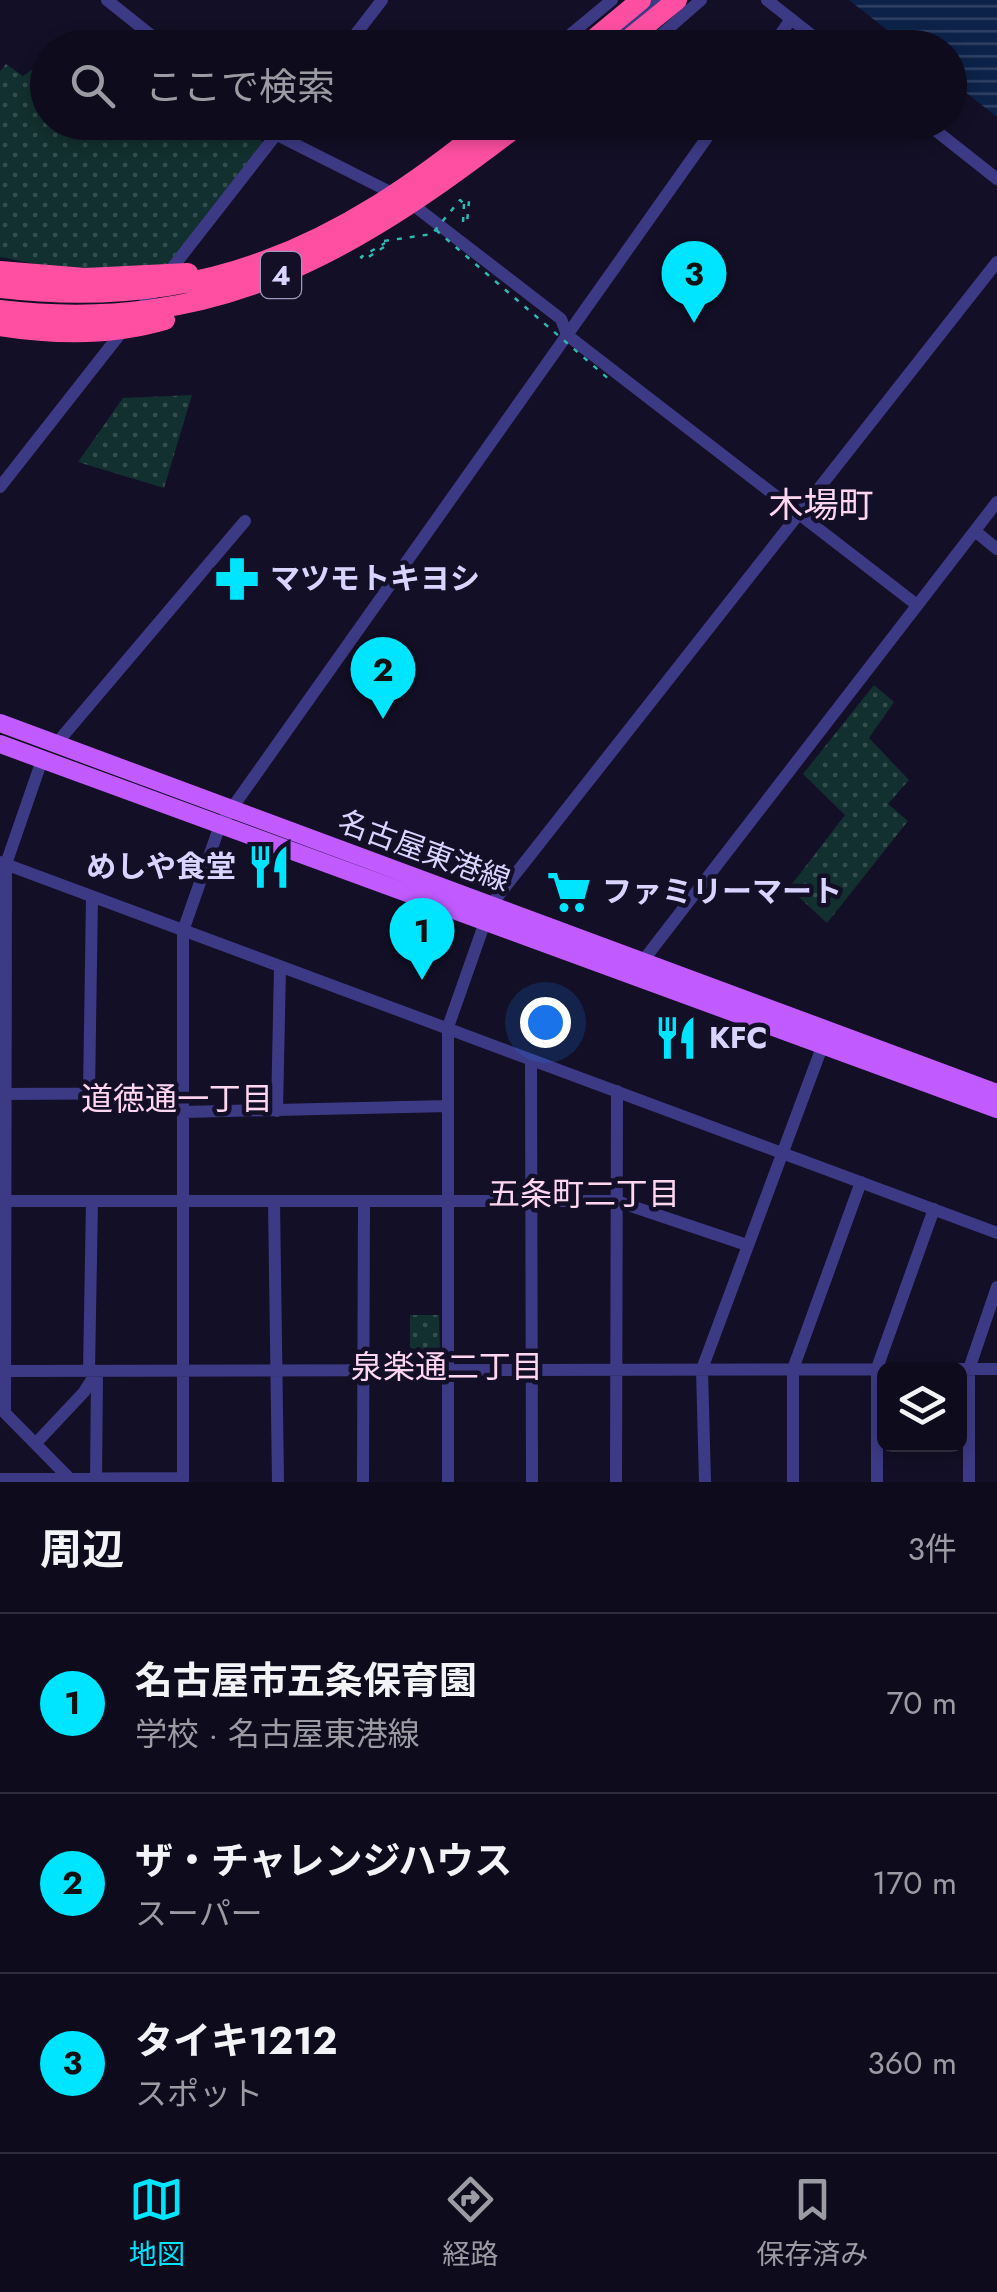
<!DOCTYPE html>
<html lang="ja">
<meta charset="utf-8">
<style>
body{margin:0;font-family:Jost,"Noto Sans JP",sans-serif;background:#171425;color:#f1f3f6}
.controls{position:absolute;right:30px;bottom:30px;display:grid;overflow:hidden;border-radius:15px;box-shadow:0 5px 15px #0003}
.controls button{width:90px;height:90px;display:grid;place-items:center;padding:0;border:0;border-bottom:2px solid #2e2b3b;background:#0e0b1c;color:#f1f3f6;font:50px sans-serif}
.you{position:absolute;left:545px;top:1022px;width:35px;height:35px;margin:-25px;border:8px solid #fff;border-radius:50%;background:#1a73e8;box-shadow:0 0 0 15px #1a73e833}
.badge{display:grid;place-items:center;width:65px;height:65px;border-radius:50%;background:#00e5ff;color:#111;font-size:32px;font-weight:700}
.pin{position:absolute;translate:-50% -82px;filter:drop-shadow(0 2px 5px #0008)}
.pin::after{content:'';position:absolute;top:52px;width:35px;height:30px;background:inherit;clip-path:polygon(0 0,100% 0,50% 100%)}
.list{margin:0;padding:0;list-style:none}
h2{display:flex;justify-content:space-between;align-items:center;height:130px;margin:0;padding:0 40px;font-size:42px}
h2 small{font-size:32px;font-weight:400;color:#9b9ba3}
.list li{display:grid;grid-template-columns:65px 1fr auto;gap:30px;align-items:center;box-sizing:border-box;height:180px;padding:0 40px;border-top:2px solid #2e2b3b}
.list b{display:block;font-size:38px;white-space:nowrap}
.list p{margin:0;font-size:32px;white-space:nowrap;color:#9b9ba3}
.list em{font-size:32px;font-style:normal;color:#9b9ba3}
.icon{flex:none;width:55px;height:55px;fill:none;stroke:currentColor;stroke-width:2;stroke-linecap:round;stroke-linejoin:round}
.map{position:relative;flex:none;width:997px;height:1482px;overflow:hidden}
.search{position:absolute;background:#0e0b1c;box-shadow:0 5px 15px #0003;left:30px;right:30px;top:30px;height:110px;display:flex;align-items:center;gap:25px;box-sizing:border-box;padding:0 35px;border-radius:55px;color:#9b9ba3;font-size:38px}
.sheet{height:670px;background:#0e0b1c}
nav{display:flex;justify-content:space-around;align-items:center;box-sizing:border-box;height:140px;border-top:2px solid #2e2b3b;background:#0e0b1c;font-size:28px;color:#9b9ba3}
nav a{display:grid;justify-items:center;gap:5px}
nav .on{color:#00e5ff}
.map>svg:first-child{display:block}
</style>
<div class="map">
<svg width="997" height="1482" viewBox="0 0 997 1482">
<defs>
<pattern id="park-dots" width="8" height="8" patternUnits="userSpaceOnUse" patternTransform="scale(2.5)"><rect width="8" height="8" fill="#12302f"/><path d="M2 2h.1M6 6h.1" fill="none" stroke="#344d4e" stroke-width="1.8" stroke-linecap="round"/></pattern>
<pattern id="water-rules" width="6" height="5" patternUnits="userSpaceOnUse" patternTransform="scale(2.5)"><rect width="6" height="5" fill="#0c2248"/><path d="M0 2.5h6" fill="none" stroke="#2f4163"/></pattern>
</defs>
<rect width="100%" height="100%" fill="#130f26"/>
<!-- park -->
<path fill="url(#park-dots)" d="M 6,64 L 23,76 L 34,68 L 47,77 L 48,122 L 242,123 L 265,144 L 165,272 L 76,272 L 0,257 L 0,71 Z
M 192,395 L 164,488 L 78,462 L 123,398 Z
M 874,685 L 894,702 L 869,738 L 909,780 L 888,804 L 908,821 L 827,923 L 789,888 L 845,815 L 803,774 Z
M 410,1315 L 439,1315 L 440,1354 L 410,1355 Z"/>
<!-- water -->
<path fill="url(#water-rules)" d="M 849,0 L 997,0 L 997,117 L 950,80 L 950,48 L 909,47 Z"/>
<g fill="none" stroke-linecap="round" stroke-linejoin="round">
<!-- path -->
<path stroke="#2fb8b0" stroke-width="2.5" stroke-dasharray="5 8" stroke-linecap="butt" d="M 464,204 L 463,222 L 467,223 L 469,201
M 384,247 L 364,260 L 361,257 L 385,243"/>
<!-- minor -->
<path stroke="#3d3a85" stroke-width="12" d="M 107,0 L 167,48
M 767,0 L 828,48
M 624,26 L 658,0
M 345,48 L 382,0
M 554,48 L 612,0
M 646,48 L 701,0
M 771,48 L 791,19
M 261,122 L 277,135 L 408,201 L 561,319 L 567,335 L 917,605
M 534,122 L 535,122
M 925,122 L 997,179
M 137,313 L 286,122
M 0,487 L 124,329
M 975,531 L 997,549
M 56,744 L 245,521
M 42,760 L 6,864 L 5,1413 L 73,1482
M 0,862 L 997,1233
M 491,905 L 997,262
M 639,966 L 997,502
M 531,1060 L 532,1482
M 89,1093 L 92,897
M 0,1094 L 183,1093
M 277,1111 L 280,968
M 183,1112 L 448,1106
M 0,1201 L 616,1201 L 747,1245
M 274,1201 L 278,1482
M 0,1371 L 997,1369
M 89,1371 L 92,1201
M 36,1443 L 84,1392 L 96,1373
M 0,1479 L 183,1478
M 96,1482 L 97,1371
M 183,1482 L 183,931 L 220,825 L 718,122
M 363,1482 L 364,1201
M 448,1482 L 448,1027 L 485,922
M 616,1482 L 617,1091
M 705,1482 L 702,1369 L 822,1047
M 793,1482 L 793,1369 L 861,1182
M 877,1482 L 877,1368 L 934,1209
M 969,1482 L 969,1369 L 997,1287"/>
<!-- major -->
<path stroke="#c25bff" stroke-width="18" d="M 0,723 L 997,1093
M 0,744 L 997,1109"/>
<!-- highway -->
<path stroke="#ff4fa3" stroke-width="20" d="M 583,48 L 641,0
M 618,48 L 677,0"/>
<!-- path-bridge -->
<path stroke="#2fb8b0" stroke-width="2.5" stroke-dasharray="5 8" stroke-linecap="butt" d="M 436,230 L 611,381
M 384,241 L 432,234 L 460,200 L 464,204"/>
<!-- highway-bridge -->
<path stroke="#ff4fa3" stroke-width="20" d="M 0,271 L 85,278 L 188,273
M 0,288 C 200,312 339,248 491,122
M 0,310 C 218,336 356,251 523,122
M 0,326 C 56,335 111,336 165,320"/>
</g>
<!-- icons -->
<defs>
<g id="pharmacy-bare" transform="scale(3.45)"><path d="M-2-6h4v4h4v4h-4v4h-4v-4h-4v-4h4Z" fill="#00e5ff" stroke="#130f26" stroke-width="2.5" paint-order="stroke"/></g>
<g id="restaurant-bare" transform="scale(3.45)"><path d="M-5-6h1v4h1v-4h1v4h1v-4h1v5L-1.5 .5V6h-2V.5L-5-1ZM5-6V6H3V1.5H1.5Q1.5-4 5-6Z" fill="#00e5ff" stroke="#130f26" stroke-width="2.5" paint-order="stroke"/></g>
<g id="supermarket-bare" transform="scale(3.45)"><path d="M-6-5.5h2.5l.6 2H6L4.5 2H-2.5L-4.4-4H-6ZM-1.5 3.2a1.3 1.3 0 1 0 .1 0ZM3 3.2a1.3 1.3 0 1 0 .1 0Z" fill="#00e5ff" stroke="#130f26" stroke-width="2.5" paint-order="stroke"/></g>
</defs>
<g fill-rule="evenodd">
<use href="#pharmacy-bare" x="237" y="579"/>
<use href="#restaurant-bare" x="269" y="867"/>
<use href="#supermarket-bare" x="569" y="892"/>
<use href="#restaurant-bare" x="676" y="1038"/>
</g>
<g text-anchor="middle" stroke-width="9" stroke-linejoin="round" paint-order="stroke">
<!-- shield labels -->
<rect fill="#130f26" stroke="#9e99be" stroke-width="2.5" x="261" y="252" width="40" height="46" rx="8"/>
<g font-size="28" font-weight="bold" fill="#d9d4ff">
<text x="281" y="285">4</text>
</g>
<!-- poi labels -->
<g font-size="30" font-weight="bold" fill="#d9d4ff" stroke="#130f26" text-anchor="start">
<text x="270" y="589">マツモトキヨシ</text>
<text x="236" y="877" text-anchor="end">めしや食堂</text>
<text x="602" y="902">ファミリーマート</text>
<text x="709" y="1048">KFC</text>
</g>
<!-- street labels -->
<g font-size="30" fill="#d9d4ff" stroke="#130f26">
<text transform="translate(424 851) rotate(20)" y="10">名古屋東港線</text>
</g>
<!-- neighbourhood labels -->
<g font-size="32" fill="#ffd6f0" stroke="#130f26">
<text x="177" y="1110">道徳通一丁目</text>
<text x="584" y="1205">五条町二丁目</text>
<text x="447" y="1378">泉楽通二丁目</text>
</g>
<!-- quarter labels -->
<g font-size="35" fill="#ffd6f0" stroke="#130f26">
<text x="821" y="517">木場町</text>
</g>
</g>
</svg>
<div class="controls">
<button><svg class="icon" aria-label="layers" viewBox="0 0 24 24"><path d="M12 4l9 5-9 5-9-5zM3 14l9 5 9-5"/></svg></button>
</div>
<div class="you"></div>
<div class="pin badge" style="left:422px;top:980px">1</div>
<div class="pin badge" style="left:383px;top:719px">2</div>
<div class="pin badge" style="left:694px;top:323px">3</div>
<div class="search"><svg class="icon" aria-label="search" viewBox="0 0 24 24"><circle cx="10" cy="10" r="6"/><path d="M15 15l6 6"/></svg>ここで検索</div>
</div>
<section class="sheet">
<h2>周辺<small>3件</small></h2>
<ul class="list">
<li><span class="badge">1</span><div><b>名古屋市五条保育園</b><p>学校 · 名古屋東港線</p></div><em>70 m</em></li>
<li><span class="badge">2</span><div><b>ザ・チャレンジハウス</b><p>スーパー</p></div><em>170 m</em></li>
<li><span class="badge">3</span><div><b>タイキ1212</b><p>スポット</p></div><em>360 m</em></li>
</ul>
</section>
<nav>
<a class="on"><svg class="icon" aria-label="map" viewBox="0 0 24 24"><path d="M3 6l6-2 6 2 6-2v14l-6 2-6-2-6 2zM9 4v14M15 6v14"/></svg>地図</a>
<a><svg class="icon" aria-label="directions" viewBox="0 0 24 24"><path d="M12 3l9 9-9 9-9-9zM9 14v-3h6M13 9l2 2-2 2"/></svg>経路</a>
<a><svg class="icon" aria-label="saved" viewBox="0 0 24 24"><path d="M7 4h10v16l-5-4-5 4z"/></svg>保存済み</a>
</nav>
